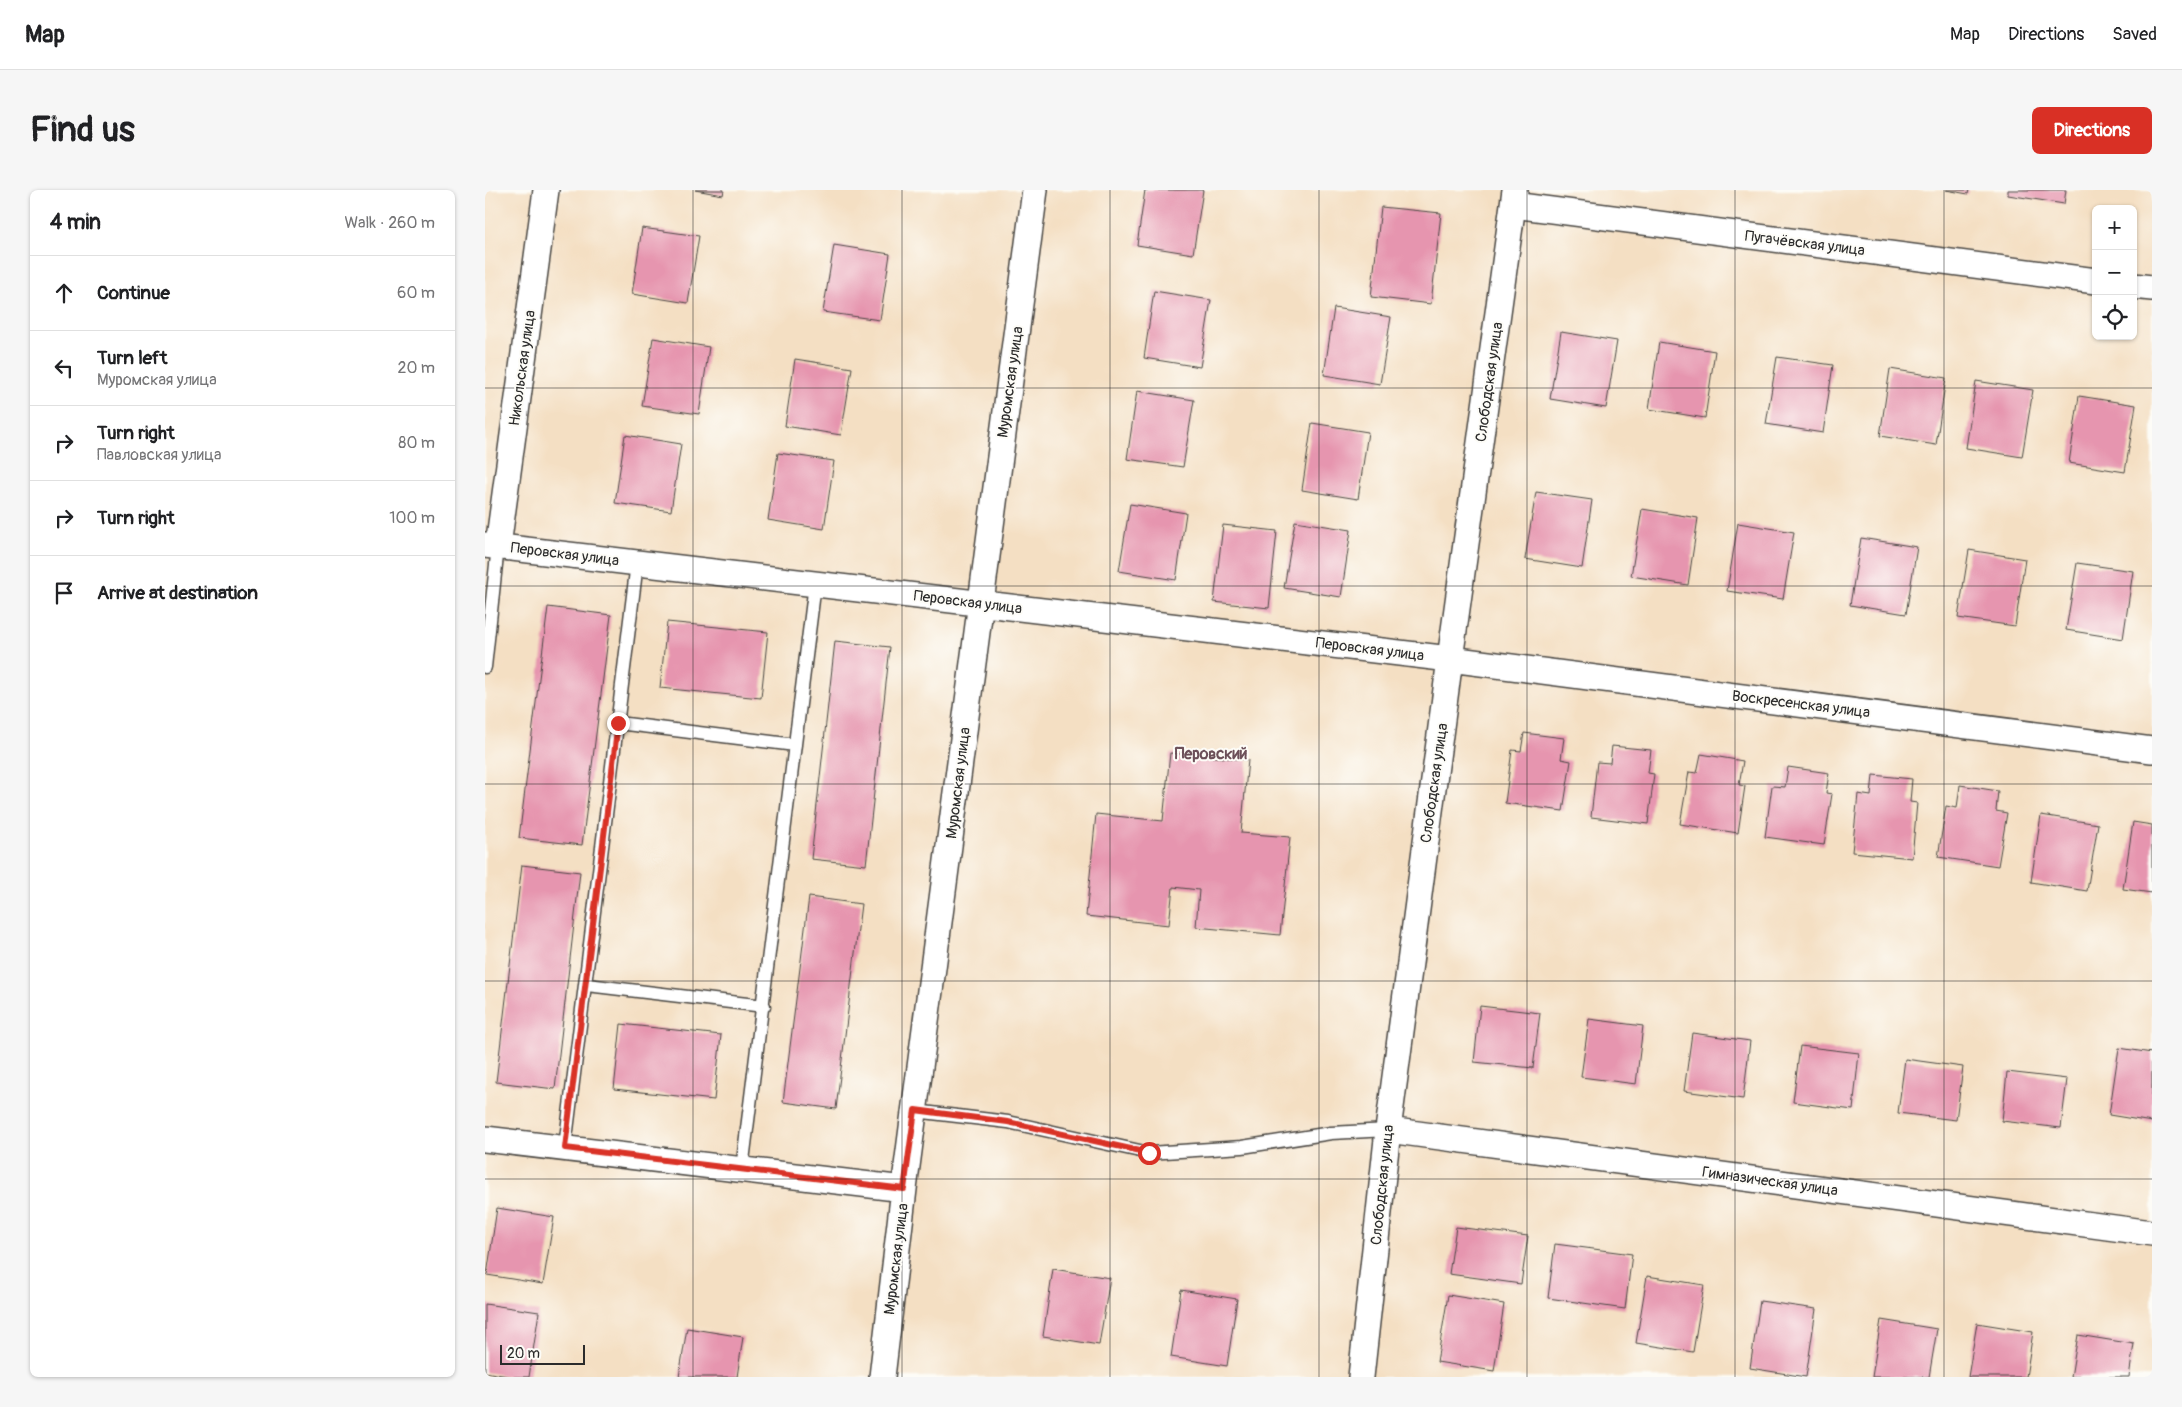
<!DOCTYPE html>
<meta charset="utf-8">
<style>
body{margin:0;font-family:Pangolin,sans-serif;background:#f6f6f6;color:#202124}
.controls{position:absolute;right:15px;top:15px;display:grid;overflow:hidden;border-radius:8px;box-shadow:0 1px 4px #0004}
.controls button{width:45px;height:45px;display:grid;place-items:center;padding:0;border:0;border-bottom:1px solid #e0e0e0;background:#fff;color:#202124;font:25px sans-serif}
.scale{position:absolute;left:15px;bottom:12px;width:85px;box-sizing:border-box;padding-left:5px;border:2px solid #2b2b2b;border-top:0;font-size:14px;line-height:18px;white-space:nowrap;color:#2b2b2b;-webkit-text-stroke:4px #fdfcf7;paint-order:stroke}
.stop{position:absolute;width:15px;height:15px;margin:-11px;border:4px solid #d93025;border-radius:50%;background:#fff}
.stop.end{background:#d93025;border-color:#fff;box-shadow:0 1px 5px #0008}
.list{margin:0;padding:0;list-style:none}
h2{display:flex;justify-content:space-between;align-items:center;height:65px;margin:0;padding:0 20px;font-size:21px}
h2 small{font-size:16px;font-weight:400;color:#757577}
.list li{display:grid;grid-template-columns:32px 1fr auto;gap:15px;align-items:center;box-sizing:border-box;height:75px;padding:0 20px;border-top:1px solid #e0e0e0}
.list b{display:block;font-size:19px;white-space:nowrap}
.list p{margin:0;font-size:16px;white-space:nowrap;color:#757577}
.list em{font-size:16px;font-style:normal;color:#757577}
.icon{flex:none;width:28px;height:28px;fill:none;stroke:currentColor;stroke-width:2;stroke-linecap:round;stroke-linejoin:round}
.map{position:relative;flex:none;width:1667px;height:1187px;overflow:hidden;border-radius:8px}
header{display:flex;align-items:center;gap:30px;box-sizing:border-box;height:70px;padding:0 25px;background:#fff;border-bottom:1px solid #e0e0e0}
header strong{font-size:24px}
nav{display:flex;gap:28px;margin-inline-start:auto;font-size:18px}
.intro{display:flex;align-items:center;justify-content:space-between;box-sizing:border-box;height:120px;padding:0 30px}
h1{margin:0;font-size:35px}
.button{padding:12px 22px;border-radius:8px;background:#d93025;color:#fff;font-size:18px;font-weight:700}
main{display:flex;gap:30px;padding:0 30px}
aside{flex:1;background:#fff;border-radius:8px;box-shadow:0 1px 4px #0004}
.map>svg:first-child{display:block}
</style>
<header>
<strong>Map</strong>
<nav><a>Map</a><a>Directions</a><a>Saved</a></nav>
</header>
<div class="intro"><h1>Find us</h1><a class="button">Directions</a></div>
<main>
<aside>
<h2>4 min<small>Walk · 260 m</small></h2>
<ul class="list">
<li><svg class="icon" aria-label="ahead" viewBox="0 0 24 24"><path d="M12 20V5M6 11l6-6 6 6"/></svg><div><b>Continue</b></div><em>60 m</em></li>
<li><svg class="icon" aria-label="left" viewBox="0 0 24 24"><path d="M17 20v-9H6M10 6l-5 5 5 5"/></svg><div><b>Turn left</b><p>Муромская улица</p></div><em>20 m</em></li>
<li><svg class="icon" aria-label="right" viewBox="0 0 24 24"><path d="M7 20v-9h11M14 6l5 5-5 5"/></svg><div><b>Turn right</b><p>Павловская улица</p></div><em>80 m</em></li>
<li><svg class="icon" aria-label="right" viewBox="0 0 24 24"><path d="M7 20v-9h11M14 6l5 5-5 5"/></svg><div><b>Turn right</b></div><em>100 m</em></li>
<li><svg class="icon" aria-label="arrive" viewBox="0 0 24 24"><path d="M6 21V4h12l-3 4 3 4H6"/></svg><div><b>Arrive at destination</b></div></li>
</ul>
</aside>
<div class="map">
<svg width="1667" height="1187" viewBox="0 0 1667 1187">
<rect width="100%" height="100%" fill="#fdfcf7"/>
<filter id="ink" filterUnits="userSpaceOnUse"><feTurbulence type="fractalNoise" baseFrequency=".02" numOctaves="2"/><feDisplacementMap in="SourceGraphic" scale="10" xChannelSelector="R" yChannelSelector="G"/><feConvolveMatrix kernelMatrix="1 2 1 2 8 2 1 2 1" color-interpolation-filters="sRGB"/></filter>
<filter id="wash" filterUnits="userSpaceOnUse"><feTurbulence type="fractalNoise" baseFrequency=".0096" numOctaves="4" result="noise"/><feDisplacementMap in="SourceGraphic" scale="20" xChannelSelector="R" yChannelSelector="G"/><feGaussianBlur stdDeviation="1.12" result="paint"/><feColorMatrix in="noise" values="0 0 0 0 0 0 0 0 0 0 0 0 0 0 0 0 0 1.4 0 .05"/><feComposite in="paint" operator="in"/></filter>
<g filter="url(#wash)">
<rect width="100%" height="100%" fill="#f4dfc3"/>
<g id="blocks">
<!-- building -->
<path fill="#e695af" d="M 210,0 L 239,0 L 238,5 Z
M 660,0 L 718,0 L 708,64 L 652,55 Z
M 1461,0 L 1484,0 L 1483,4 Z
M 1523,0 L 1581,0 L 1579,14 L 1523,5 Z
M 896,17 L 956,23 L 946,114 L 886,107 Z
M 157,38 L 214,46 L 203,113 L 147,104 Z
M 349,55 L 405,64 L 395,130 L 338,122 Z
M 669,101 L 726,110 L 715,177 L 659,168 Z
M 849,118 L 906,127 L 895,194 L 839,185 Z
M 1076,142 L 1132,151 L 1121,218 L 1065,209 Z
M 168,148 L 224,157 L 214,224 L 157,216 Z
M 1174,152 L 1230,161 L 1220,228 L 1164,219 Z
M 1292,167 L 1348,175 L 1338,243 L 1281,234 Z
M 310,169 L 367,178 L 356,245 L 300,236 Z
M 1405,179 L 1461,188 L 1451,255 L 1395,246 Z
M 1491,191 L 1548,200 L 1537,267 L 1481,258 Z
M 652,201 L 709,210 L 698,277 L 642,269 Z
M 1594,206 L 1651,215 L 1640,282 L 1584,273 Z
M 827,233 L 883,242 L 873,309 L 817,300 Z
M 140,245 L 196,254 L 186,321 L 130,313 Z
M 293,263 L 349,271 L 339,339 L 283,330 Z
M 1051,302 L 1107,310 L 1097,378 L 1040,369 Z
M 645,314 L 701,323 L 691,390 L 634,381 Z
M 1157,319 L 1213,328 L 1203,395 L 1146,386 Z
M 810,331 L 866,340 L 856,407 L 799,398 Z
M 1253,333 L 1309,342 L 1298,409 L 1242,401 Z
M 738,335 L 792,341 L 784,418 L 729,412 Z
M 1376,348 L 1432,357 L 1421,424 L 1365,415 Z
M 1484,360 L 1540,369 L 1530,436 L 1473,428 Z
M 1592,373 L 1648,381 L 1638,449 L 1581,440 Z
M 63,417 L 126,425 L 97,655 L 34,648 Z
M 182,432 L 283,442 L 276,508 L 175,498 Z
M 350,451 L 405,457 L 381,675 L 326,669 Z
M 1039,543 L 1079,548 L 1076,569 L 1086,571 L 1078,621 L 1020,613 L 1027,560 L 1036,561 Z
M 1127,556 L 1166,560 L 1163,583 L 1169,584 L 1163,634 L 1106,627 L 1112,572 L 1125,573 Z
M 685,563 L 763,570 L 756,643 L 805,647 L 795,745 L 711,737 L 714,700 L 688,697 L 684,735 L 601,726 L 611,624 L 678,631 Z
M 1216,564 L 1258,571 L 1254,595 L 1260,596 L 1253,643 L 1195,634 L 1204,582 L 1212,583 Z
M 1303,577 L 1344,583 L 1341,603 L 1347,604 L 1339,655 L 1280,647 L 1287,596 L 1300,597 Z
M 1388,585 L 1427,589 L 1425,612 L 1432,613 L 1427,668 L 1367,662 L 1373,604 L 1386,606 Z
M 1475,595 L 1513,601 L 1511,621 L 1522,623 L 1513,676 L 1453,667 L 1461,616 L 1472,618 Z
M 1556,625 L 1613,634 L 1602,701 L 1546,692 Z
M 1648,632 L 1667,635 L 1667,703 L 1638,699 Z
M 37,675 L 95,682 L 70,899 L 11,892 Z
M 324,707 L 376,714 L 351,919 L 298,912 Z
M 995,816 L 1055,823 L 1048,878 L 989,872 Z
M 1104,829 L 1158,836 L 1151,894 L 1096,887 Z
M 136,834 L 236,845 L 229,910 L 129,899 Z
M 1207,843 L 1265,851 L 1258,909 L 1199,901 Z
M 1315,856 L 1374,863 L 1368,920 L 1308,912 Z
M 1634,858 L 1667,863 L 1667,932 L 1624,925 Z
M 1420,869 L 1478,877 L 1471,930 L 1413,923 Z
M 1522,882 L 1582,889 L 1576,938 L 1517,931 Z
M 12,1018 L 69,1027 L 58,1094 L 2,1085 Z
M 971,1037 L 1043,1046 L 1036,1094 L 964,1084 Z
M 1070,1054 L 1147,1064 L 1140,1119 L 1063,1108 Z
M 568,1079 L 625,1088 L 614,1155 L 558,1146 Z
M 1162,1086 L 1219,1095 L 1208,1162 L 1151,1153 Z
M 696,1100 L 752,1109 L 742,1176 L 686,1167 Z
M 963,1105 L 1019,1114 L 1009,1181 L 952,1172 Z
M 1275,1111 L 1331,1119 L 1321,1187 L 1265,1178 Z
M 0,1114 L 54,1122 L 44,1187 L 28,1187 L 0,1182 Z
M 1396,1130 L 1452,1139 L 1444,1187 L 1387,1187 Z
M 1492,1133 L 1548,1142 L 1541,1187 L 1483,1187 Z
M 202,1138 L 258,1147 L 252,1187 L 194,1187 Z
M 1593,1145 L 1649,1154 L 1644,1187 L 1586,1187 Z"/>
</g>
</g>
<g filter="url(#ink)">
<use href="#blocks" fill-opacity="0" stroke="#494642" stroke-width="1"/>
<g fill="none" stroke-linecap="round" stroke-linejoin="round">
<!-- lane casing -->
<g stroke="#494642" stroke-width="15">
<path id="lane" d="M 0,477 L 13,356
M 133,533 L 310,555
M 102,795 L 279,816
M 430,921 L 523,932 L 664,963 L 757,957 L 846,943 L 903,940
M 80,957 L 152,373
M 257,979 L 330,394"/>
</g>
<!-- street casing -->
<g stroke="#494642" stroke-width="28">
<path id="street" d="M 1029,15 L 1611,91
M 1648,96 L 1667,98
M 0,355 L 965,469 L 1667,560
M 13,356 L 61,0
M 903,940 L 1667,1043
M 0,949 L 419,999
M 397,1187 L 419,999 L 550,0
M 876,1187 L 903,940 L 965,469 L 1030,0"/>
</g>
<!-- lane -->
<use href="#lane" stroke="#fff" stroke-width="12"/>
<!-- street -->
<use href="#street" stroke="#fff" stroke-width="25"/>
</g>
</g>
<g fill="none" stroke-linecap="round" stroke-linejoin="round" filter="url(#ink)">
<!-- route -->
<path stroke="#d93025" stroke-width="6" d="M 133,533 L 80,958 L 419,999 L 430,920 L 523,932 L 664,963"/>
</g>
<!-- grid -->
<path fill="none" stroke="#2b2b2b" stroke-width="1" stroke-opacity="0.55" d="M 208,0 L 208,1187M 417,0 L 417,1187M 625,0 L 625,1187M 834,0 L 834,1187M 1042,0 L 1042,1187M 1250,0 L 1250,1187M 1459,0 L 1459,1187M 0,198 L 1667,198M 0,396 L 1667,396M 0,594 L 1667,594M 0,791 L 1667,791M 0,989 L 1667,989"/>
<g text-anchor="middle" stroke-width="4" stroke-linejoin="round" paint-order="stroke">
<!-- street labels -->
<g font-size="15" fill="#2b2b2b" stroke="#fdfcf7">
<text transform="translate(1320 53) rotate(7)" y="5">Пугачёвская улица</text>
<text transform="translate(37 178) rotate(-82)" y="5">Никольская улица</text>
<text transform="translate(525 192) rotate(-82)" y="5">Муромская улица</text>
<text transform="translate(1004 192) rotate(-82)" y="5">Слободская улица</text>
<text transform="translate(80 364) rotate(7)" y="5">Перовская улица</text>
<text transform="translate(483 412) rotate(7)" y="5">Перовская улица</text>
<text transform="translate(885 459) rotate(7)" y="5">Перовская улица</text>
<text transform="translate(1316 514) rotate(7)" y="5">Воскресенская улица</text>
<text transform="translate(473 593) rotate(-83)" y="5">Муромская улица</text>
<text transform="translate(949 593) rotate(-82)" y="5">Слободская улица</text>
<text transform="translate(1285 991) rotate(8)" y="5">Гимназическая улица</text>
<text transform="translate(897 995) rotate(-84)" y="5">Слободская улица</text>
<text transform="translate(411 1069) rotate(-83)" y="5">Муромская улица</text>
</g>
<!-- neighbourhood labels -->
<g font-size="16" font-weight="bold" fill="#6c5059" stroke="#fdfcf7">
<text x="726" y="569">Перовский</text>
</g>
</g>
</svg>
<div class="controls">
<button>+</button>
<button>−</button>
<button><svg class="icon" aria-label="locate" viewBox="0 0 24 24"><circle cx="12" cy="12" r="6"/><path d="M12 2v4M12 18v4M2 12h4M18 12h4"/></svg></button>
</div>
<div class="scale">20 m</div>
<div class="stop" style="left:664px;top:963px"></div>
<div class="stop end" style="left:133px;top:533px"></div>
</div>
</main>
